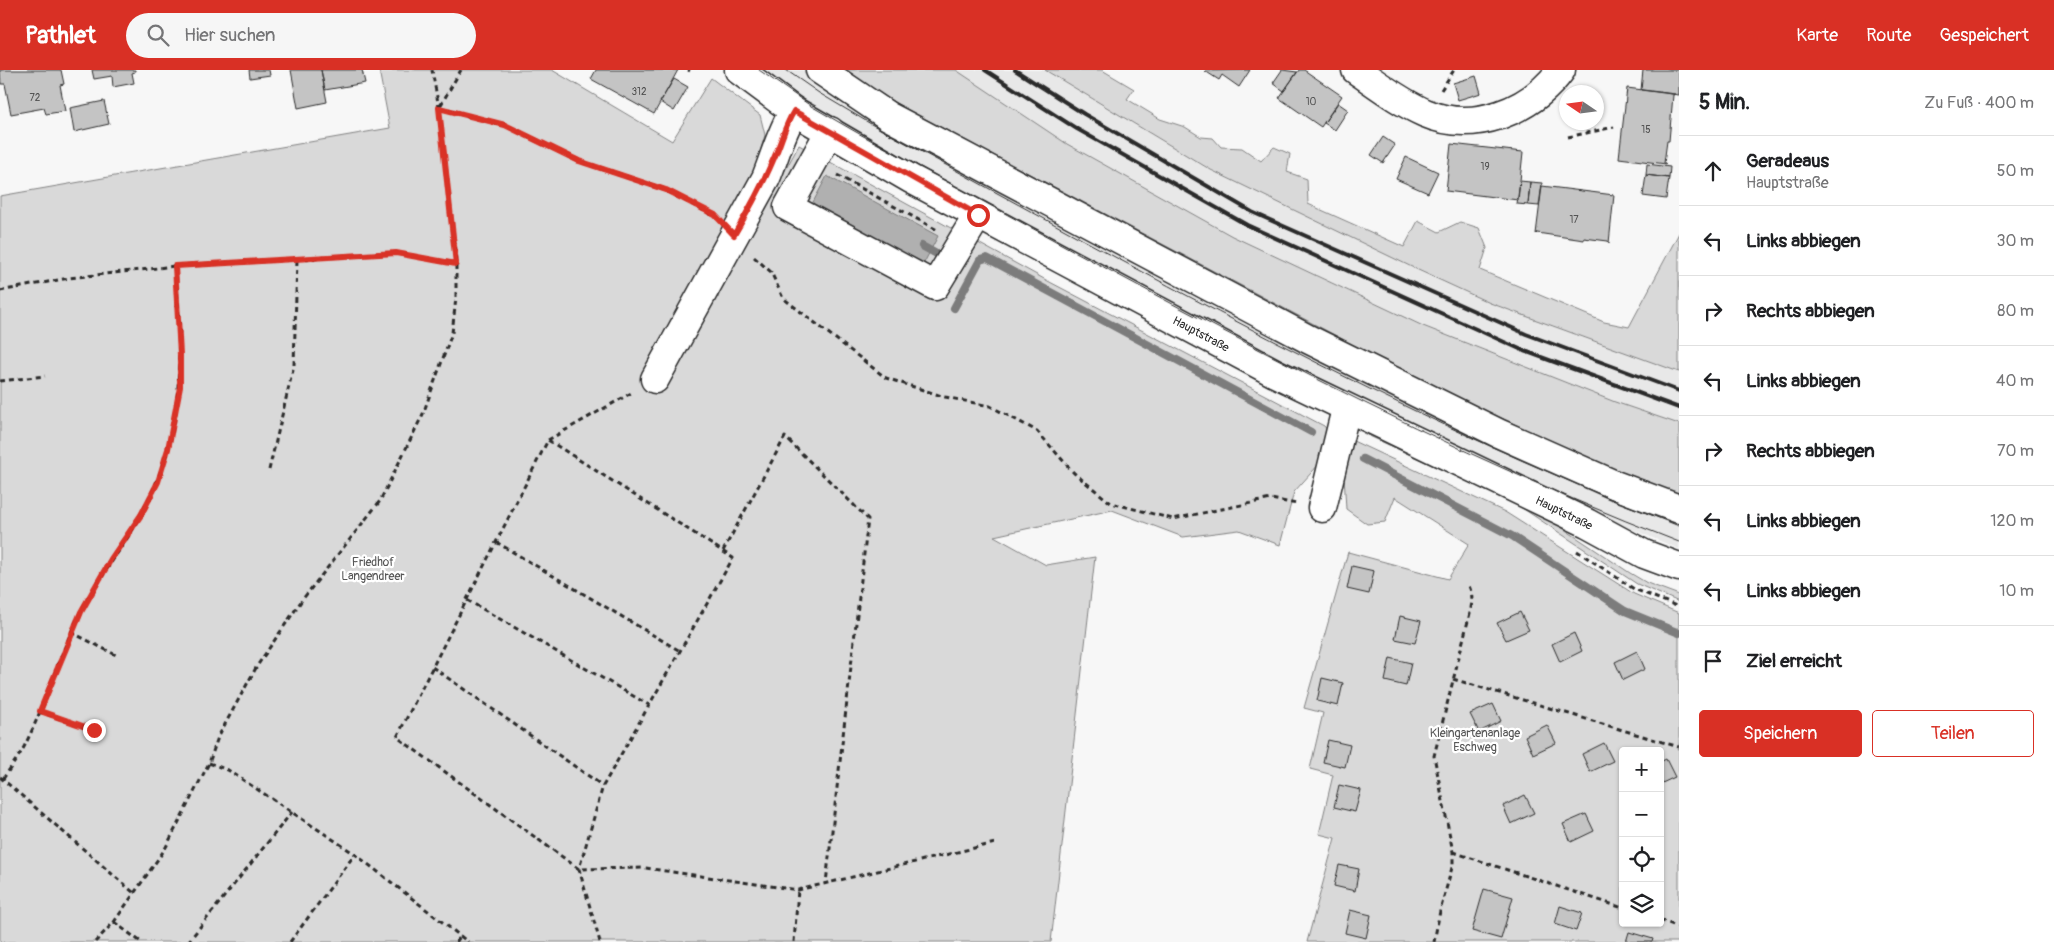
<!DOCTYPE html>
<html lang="de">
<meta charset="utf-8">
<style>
body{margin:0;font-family:Pangolin,sans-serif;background:#f6f6f6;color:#202124}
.controls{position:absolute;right:15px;bottom:15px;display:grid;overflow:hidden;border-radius:5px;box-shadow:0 1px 4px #0004}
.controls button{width:45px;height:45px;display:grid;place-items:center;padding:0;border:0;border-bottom:1px solid #e0e0e0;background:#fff;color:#202124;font:25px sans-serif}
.compass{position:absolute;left:1559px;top:15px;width:45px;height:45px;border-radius:50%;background:#fff;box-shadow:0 1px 4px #0004;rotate:283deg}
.stop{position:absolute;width:15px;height:15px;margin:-11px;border:4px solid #d93025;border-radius:50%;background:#fff}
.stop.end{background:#d93025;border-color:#fff;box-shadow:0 1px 5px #0008}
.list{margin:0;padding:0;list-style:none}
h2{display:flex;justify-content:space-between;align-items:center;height:65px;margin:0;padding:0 20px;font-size:21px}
h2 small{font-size:16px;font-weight:400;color:#757577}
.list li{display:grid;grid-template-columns:32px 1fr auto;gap:15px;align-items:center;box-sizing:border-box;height:70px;padding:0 20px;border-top:1px solid #e0e0e0}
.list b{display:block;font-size:19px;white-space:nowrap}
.list p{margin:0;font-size:16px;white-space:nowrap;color:#757577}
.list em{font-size:16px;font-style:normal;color:#757577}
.actions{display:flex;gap:10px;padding:15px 20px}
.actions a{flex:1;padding:11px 0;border:1px solid #d93025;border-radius:5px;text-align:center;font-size:18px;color:#d93025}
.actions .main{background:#d93025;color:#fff}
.icon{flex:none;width:28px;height:28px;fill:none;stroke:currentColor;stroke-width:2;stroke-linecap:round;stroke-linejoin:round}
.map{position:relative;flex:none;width:1679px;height:872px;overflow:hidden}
header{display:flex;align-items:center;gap:30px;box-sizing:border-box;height:70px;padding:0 25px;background:#d93025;color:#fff}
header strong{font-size:24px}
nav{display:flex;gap:28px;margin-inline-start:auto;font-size:18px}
.search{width:350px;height:45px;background:#f6f6f6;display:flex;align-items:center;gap:12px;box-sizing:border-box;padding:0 18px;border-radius:28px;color:#757577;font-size:19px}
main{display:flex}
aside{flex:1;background:#fff}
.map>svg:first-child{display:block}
</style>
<header>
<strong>Pathlet</strong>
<div class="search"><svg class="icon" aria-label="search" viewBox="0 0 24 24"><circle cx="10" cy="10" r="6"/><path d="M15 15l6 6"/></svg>Hier suchen</div>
<nav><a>Karte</a><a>Route</a><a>Gespeichert</a></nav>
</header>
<main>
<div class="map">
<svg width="1679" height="872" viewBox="0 0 1679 872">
<rect width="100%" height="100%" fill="#f7f7f7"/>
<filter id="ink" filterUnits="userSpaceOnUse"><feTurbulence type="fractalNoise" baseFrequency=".02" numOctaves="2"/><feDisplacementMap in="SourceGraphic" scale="10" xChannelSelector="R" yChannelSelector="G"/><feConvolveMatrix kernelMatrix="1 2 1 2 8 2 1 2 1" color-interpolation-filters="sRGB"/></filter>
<g filter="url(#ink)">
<!-- built -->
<path fill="#e8e8e8" d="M 749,0 L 805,0 L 851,33 L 1679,449 L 1679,479 L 1471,391 L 1045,172 Z
M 956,0 L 1045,0 L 1211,100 L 1398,190 L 1490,233 L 1679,302 L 1679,354 L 1615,332 L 1423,256 L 1232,166 L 1067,74 Z"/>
<!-- green -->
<path fill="#d9d9d9" stroke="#828282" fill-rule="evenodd" d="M 379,0 L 552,0 L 672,71 L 711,8 L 760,45 L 765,65 L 755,99 L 711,190 L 698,200 L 718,228 L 721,217 L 799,75 L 1046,210 L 1324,356 L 1328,361 L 1320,393 L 1294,422 L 1280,475 L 1239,460 L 1183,467 L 1112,440 L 994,466 L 1046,495 L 1095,487 L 1051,872 L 0,872 L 0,126 L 390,58 Z
M 844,0 L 956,0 L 1067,74 L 1232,166 L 1423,256 L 1615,332 L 1679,354 L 1679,425 L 1638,410 L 1435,318 L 899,35 Z
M 1045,0 L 1102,0 L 1134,19 L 1127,29 L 1160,49 L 1185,57 L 1201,67 L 1213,68 L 1221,77 L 1242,78 L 1261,91 L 1274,77 L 1290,84 L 1287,102 L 1307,109 L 1308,134 L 1404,177 L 1418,151 L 1439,162 L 1460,152 L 1479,158 L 1487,178 L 1480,200 L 1604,252 L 1629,257 L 1679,163 L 1679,302 L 1490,233 L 1416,199 L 1211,100 Z
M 1369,360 L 1531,437 L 1630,503 L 1647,513 L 1679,525 L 1679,532 L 1637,514 L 1516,434 L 1363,363 Z
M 1351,370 L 1505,442 L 1634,524 L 1679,543 L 1679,872 L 1307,872 L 1335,768 L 1319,764 L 1333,705 L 1310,699 L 1323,643 L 1304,638 L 1348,482 L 1448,509 L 1469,474 L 1395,427 L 1385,452 L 1367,454 L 1346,439 L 1343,389 ZM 1623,681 L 1660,681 L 1660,853 L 1623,853 Z"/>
<!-- water -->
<path fill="#b0b0b0" stroke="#7b7b7b" d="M 827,106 L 938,166 L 923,195 L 811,136 Z"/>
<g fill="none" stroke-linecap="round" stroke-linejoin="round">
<!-- stream -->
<path stroke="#7b7b7b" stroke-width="8" d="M 922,176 L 942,187
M 954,238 L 980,190 L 987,188 L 1311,362
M 1363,389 L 1512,466 L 1625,541 L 1679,563"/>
</g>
<!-- building -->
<path fill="#c4c4c4" stroke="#2b2b2b" d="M 0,0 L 61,0 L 64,14 L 60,15 L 65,41 L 46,44 L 44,38 L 11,44 L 5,14 L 1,14 Z
M 92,0 L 135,0 L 135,2 L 132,3 L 134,13 L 113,17 L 112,6 L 94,9 Z
M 249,0 L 269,0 L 270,5 L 250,8 Z
M 291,0 L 321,0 L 327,32 L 298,38 Z
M 321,0 L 362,0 L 365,13 L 325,20 Z
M 596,0 L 678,0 L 654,44 L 591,9 Z
M 1250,0 L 1239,17 L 1222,5 L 1219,10 L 1205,1 Z
M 1282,0 L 1297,2 L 1284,21 L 1273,13 Z
M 1299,0 L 1304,0 L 1342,26 L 1321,57 L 1279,28 Z
M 1643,0 L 1679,0 L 1679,25 L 1641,20 Z
M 1476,6 L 1481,23 L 1458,30 L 1453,13 Z
M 674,9 L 688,17 L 674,41 L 660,32 Z
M 1627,18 L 1675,24 L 1673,25 L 1669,71 L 1667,71 L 1664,93 L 1666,94 L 1619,88 Z
M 104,31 L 109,54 L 74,62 L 70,38 Z
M 1338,33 L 1348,40 L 1335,60 L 1324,53 Z
M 1383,67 L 1395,75 L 1383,93 L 1371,85 Z
M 1451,74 L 1523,82 L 1518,130 L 1446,121 Z
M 1406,87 L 1438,102 L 1428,123 L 1396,109 Z
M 1647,94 L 1670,97 L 1669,108 L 1646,105 Z
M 1646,105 L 1669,108 L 1666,129 L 1643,126 Z
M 1520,111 L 1530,112 L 1528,135 L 1517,134 Z
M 1530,112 L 1542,113 L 1539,136 L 1528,135 Z
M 1542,116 L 1614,125 L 1609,173 L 1608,171 L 1584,168 L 1584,170 L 1537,163 L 1536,164 Z
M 1352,496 L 1374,501 L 1369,524 L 1347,519 Z
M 1520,542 L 1529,560 L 1506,570 L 1497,553 Z
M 1400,546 L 1421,551 L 1415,573 L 1395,569 Z
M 1574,563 L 1582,581 L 1560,592 L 1552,574 Z
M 1637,581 L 1645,599 L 1623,610 L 1615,592 Z
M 1390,588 L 1411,593 L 1406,616 L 1385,611 Z
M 1322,608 L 1343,613 L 1338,636 L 1317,631 Z
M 1493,634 L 1501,651 L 1479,662 L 1470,644 Z
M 1547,655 L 1556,673 L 1533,684 L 1525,666 Z
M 1328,670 L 1350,675 L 1345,697 L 1323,692 Z
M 1604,673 L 1613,691 L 1590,702 L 1582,684 Z
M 1666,689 L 1675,707 L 1660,714 L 1660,692 Z
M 1339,715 L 1361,720 L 1355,742 L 1334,737 Z
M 1525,725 L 1534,743 L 1511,754 L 1503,736 Z
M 1586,744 L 1594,761 L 1571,772 L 1563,754 Z
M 1339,795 L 1359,799 L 1355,821 L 1334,816 Z
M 1484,819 L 1513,827 L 1501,869 L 1472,861 Z
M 1560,836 L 1582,843 L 1576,861 L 1555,854 Z
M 1350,840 L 1371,845 L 1366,868 L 1345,863 Z
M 1629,862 L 1653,869 L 1652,872 L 1626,872 Z"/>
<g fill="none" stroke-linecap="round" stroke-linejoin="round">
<!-- minor casing -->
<g stroke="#2b2b2b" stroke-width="31">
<path id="minor" d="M 1356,0 C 1378,15 1400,32 1425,43 C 1474,64 1531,41 1561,0
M 830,61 L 788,137 L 935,216 L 978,145
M 655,309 L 766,108 C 775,86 781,62 794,41
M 1322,438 L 1346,339"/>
</g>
<!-- major casing -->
<g stroke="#2b2b2b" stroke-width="31">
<path id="major" d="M 739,0 L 794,41 L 911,109 L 1275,303 L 1587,453 L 1644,484 L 1679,497
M 820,0 L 888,46 L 1308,269 L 1498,363 L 1615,415 L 1679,439"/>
</g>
<!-- path -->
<path stroke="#2b2b2b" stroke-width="3" stroke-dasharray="5 4" stroke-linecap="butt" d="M 461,0 L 439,38 L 505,55 L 579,91 L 666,120 L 715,146
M 688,0 L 690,1
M 1441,20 L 1454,0
M 1568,67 L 1614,57
M 837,105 L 939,161
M 754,187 L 771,202 L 783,228 L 886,308 L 945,327 L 990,336 L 1037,361 L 1074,403 L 1111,433 L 1173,449 L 1271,429 L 1297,434
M 0,221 L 69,208 L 175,196 L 297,189 L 396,183 L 456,194
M 0,311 L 45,306
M 548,370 L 633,322
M 269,400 L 294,295 L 297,189
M 496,472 L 680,581
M 723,481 L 785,367 L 868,449 L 826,813
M 1577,481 L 1634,519 L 1679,537
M 467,530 L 649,635
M 71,562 L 116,585
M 432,597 L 603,716
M 1453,609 L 1679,677
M 39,641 L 93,660
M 209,693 L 228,700 L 355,784 L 468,872
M 0,707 L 134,823
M 3,709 C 10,698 19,687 25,675 C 46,633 59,587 79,546 C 97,509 123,478 142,443 C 186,363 182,284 175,196
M 1453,782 L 1623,838
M 1660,850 L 1679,857
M 114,852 L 141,872
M 95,872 L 114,852 L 165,779 L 209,693 L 218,667 L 257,596 L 302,530 L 380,431 L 423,344 L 452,263 L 456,228 L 456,194 L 439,38 L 432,0
M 188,872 L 292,742
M 290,872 L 355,784
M 456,872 L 461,866
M 600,872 L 579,799 L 603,716 L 733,488 L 548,370 L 397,667 L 579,799 L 645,798 L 798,820 L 995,773
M 794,872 L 798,820
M 1434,872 L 1440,841 L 1453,794 L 1453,782 L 1434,686 L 1469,547 C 1472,535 1474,525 1468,514"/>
<!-- minor -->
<use href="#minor" stroke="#fff" stroke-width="28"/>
<!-- major -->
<use href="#major" stroke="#fff" stroke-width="28"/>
<!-- tram -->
<path stroke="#2b2b2b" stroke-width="1" d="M 759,0 L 811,36 L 856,62 C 1125,208 1393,362 1679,472
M 786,0 L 819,23 L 871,54 C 1135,198 1398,347 1679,456"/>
<!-- rail -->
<path stroke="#2b2b2b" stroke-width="4" d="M 985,0 L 1077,59 L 1247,155 L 1522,280 L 1679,338
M 1015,0 L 1084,44 L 1252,142 L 1526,264 L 1679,321"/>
</g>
</g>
<g fill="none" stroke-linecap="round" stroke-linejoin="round" filter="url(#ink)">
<!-- route -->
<path stroke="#d93025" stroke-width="6" d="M 94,660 L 40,641 L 81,542 L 111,489 L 141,445 L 158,412 L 168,379 L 180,317 L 180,285 L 175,196 L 396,183 L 456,194 L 439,38 L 505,55 L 579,91 L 666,120 L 715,145 L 734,165 C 749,140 763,114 774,88 C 782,71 784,57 794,41 L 978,145"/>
</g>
<g text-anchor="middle" stroke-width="4.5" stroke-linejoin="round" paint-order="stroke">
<!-- number labels -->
<g font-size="10" fill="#515151">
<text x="639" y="25">312</text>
<text x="35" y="31">72</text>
<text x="1311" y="35">10</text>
<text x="1646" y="63">15</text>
<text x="1485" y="100">19</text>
<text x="1574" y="153">17</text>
</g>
<!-- street labels -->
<g font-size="12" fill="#2b2b2b" stroke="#fff">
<text transform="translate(1201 264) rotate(28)" y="4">Hauptstraße</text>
<text transform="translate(1564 443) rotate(26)" y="4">Hauptstraße</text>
</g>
<!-- park labels -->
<g font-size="12" fill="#565656" stroke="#fff">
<text x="373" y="496">Friedhof<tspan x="373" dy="14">Langendreer</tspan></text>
<text x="1475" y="667">Kleingartenanlage<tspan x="1475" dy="14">Eschweg</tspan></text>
</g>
</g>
</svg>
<div class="controls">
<button>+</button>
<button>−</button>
<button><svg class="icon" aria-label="locate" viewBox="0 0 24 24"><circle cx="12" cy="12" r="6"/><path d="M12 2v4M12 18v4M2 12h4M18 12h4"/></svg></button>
<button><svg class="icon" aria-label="layers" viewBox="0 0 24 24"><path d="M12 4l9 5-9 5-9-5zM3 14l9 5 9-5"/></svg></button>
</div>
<svg class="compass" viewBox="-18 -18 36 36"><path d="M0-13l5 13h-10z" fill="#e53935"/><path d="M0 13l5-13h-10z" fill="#757577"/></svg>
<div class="stop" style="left:978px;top:145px"></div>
<div class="stop end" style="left:94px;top:660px"></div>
</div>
<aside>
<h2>5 Min.<small>Zu Fuß · 400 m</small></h2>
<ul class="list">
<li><svg class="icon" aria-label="ahead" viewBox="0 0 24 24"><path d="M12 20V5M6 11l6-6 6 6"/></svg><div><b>Geradeaus</b><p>Hauptstraße</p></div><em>50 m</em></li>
<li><svg class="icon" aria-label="left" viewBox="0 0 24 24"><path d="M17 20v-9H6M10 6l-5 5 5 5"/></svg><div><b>Links abbiegen</b></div><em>30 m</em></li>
<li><svg class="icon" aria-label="right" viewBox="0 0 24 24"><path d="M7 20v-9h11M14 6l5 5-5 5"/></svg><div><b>Rechts abbiegen</b></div><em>80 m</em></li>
<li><svg class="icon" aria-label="left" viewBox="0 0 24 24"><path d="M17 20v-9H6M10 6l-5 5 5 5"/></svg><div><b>Links abbiegen</b></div><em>40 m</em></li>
<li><svg class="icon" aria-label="right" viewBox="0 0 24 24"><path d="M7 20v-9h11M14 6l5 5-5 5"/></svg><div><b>Rechts abbiegen</b></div><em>70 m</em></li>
<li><svg class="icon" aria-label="left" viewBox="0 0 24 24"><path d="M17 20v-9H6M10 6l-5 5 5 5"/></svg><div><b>Links abbiegen</b></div><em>120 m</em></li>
<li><svg class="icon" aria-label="left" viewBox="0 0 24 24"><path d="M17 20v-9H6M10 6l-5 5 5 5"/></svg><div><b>Links abbiegen</b></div><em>10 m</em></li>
<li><svg class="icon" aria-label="arrive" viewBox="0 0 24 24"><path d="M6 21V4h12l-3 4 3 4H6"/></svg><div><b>Ziel erreicht</b></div></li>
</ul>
<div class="actions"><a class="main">Speichern</a><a>Teilen</a></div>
</aside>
</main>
